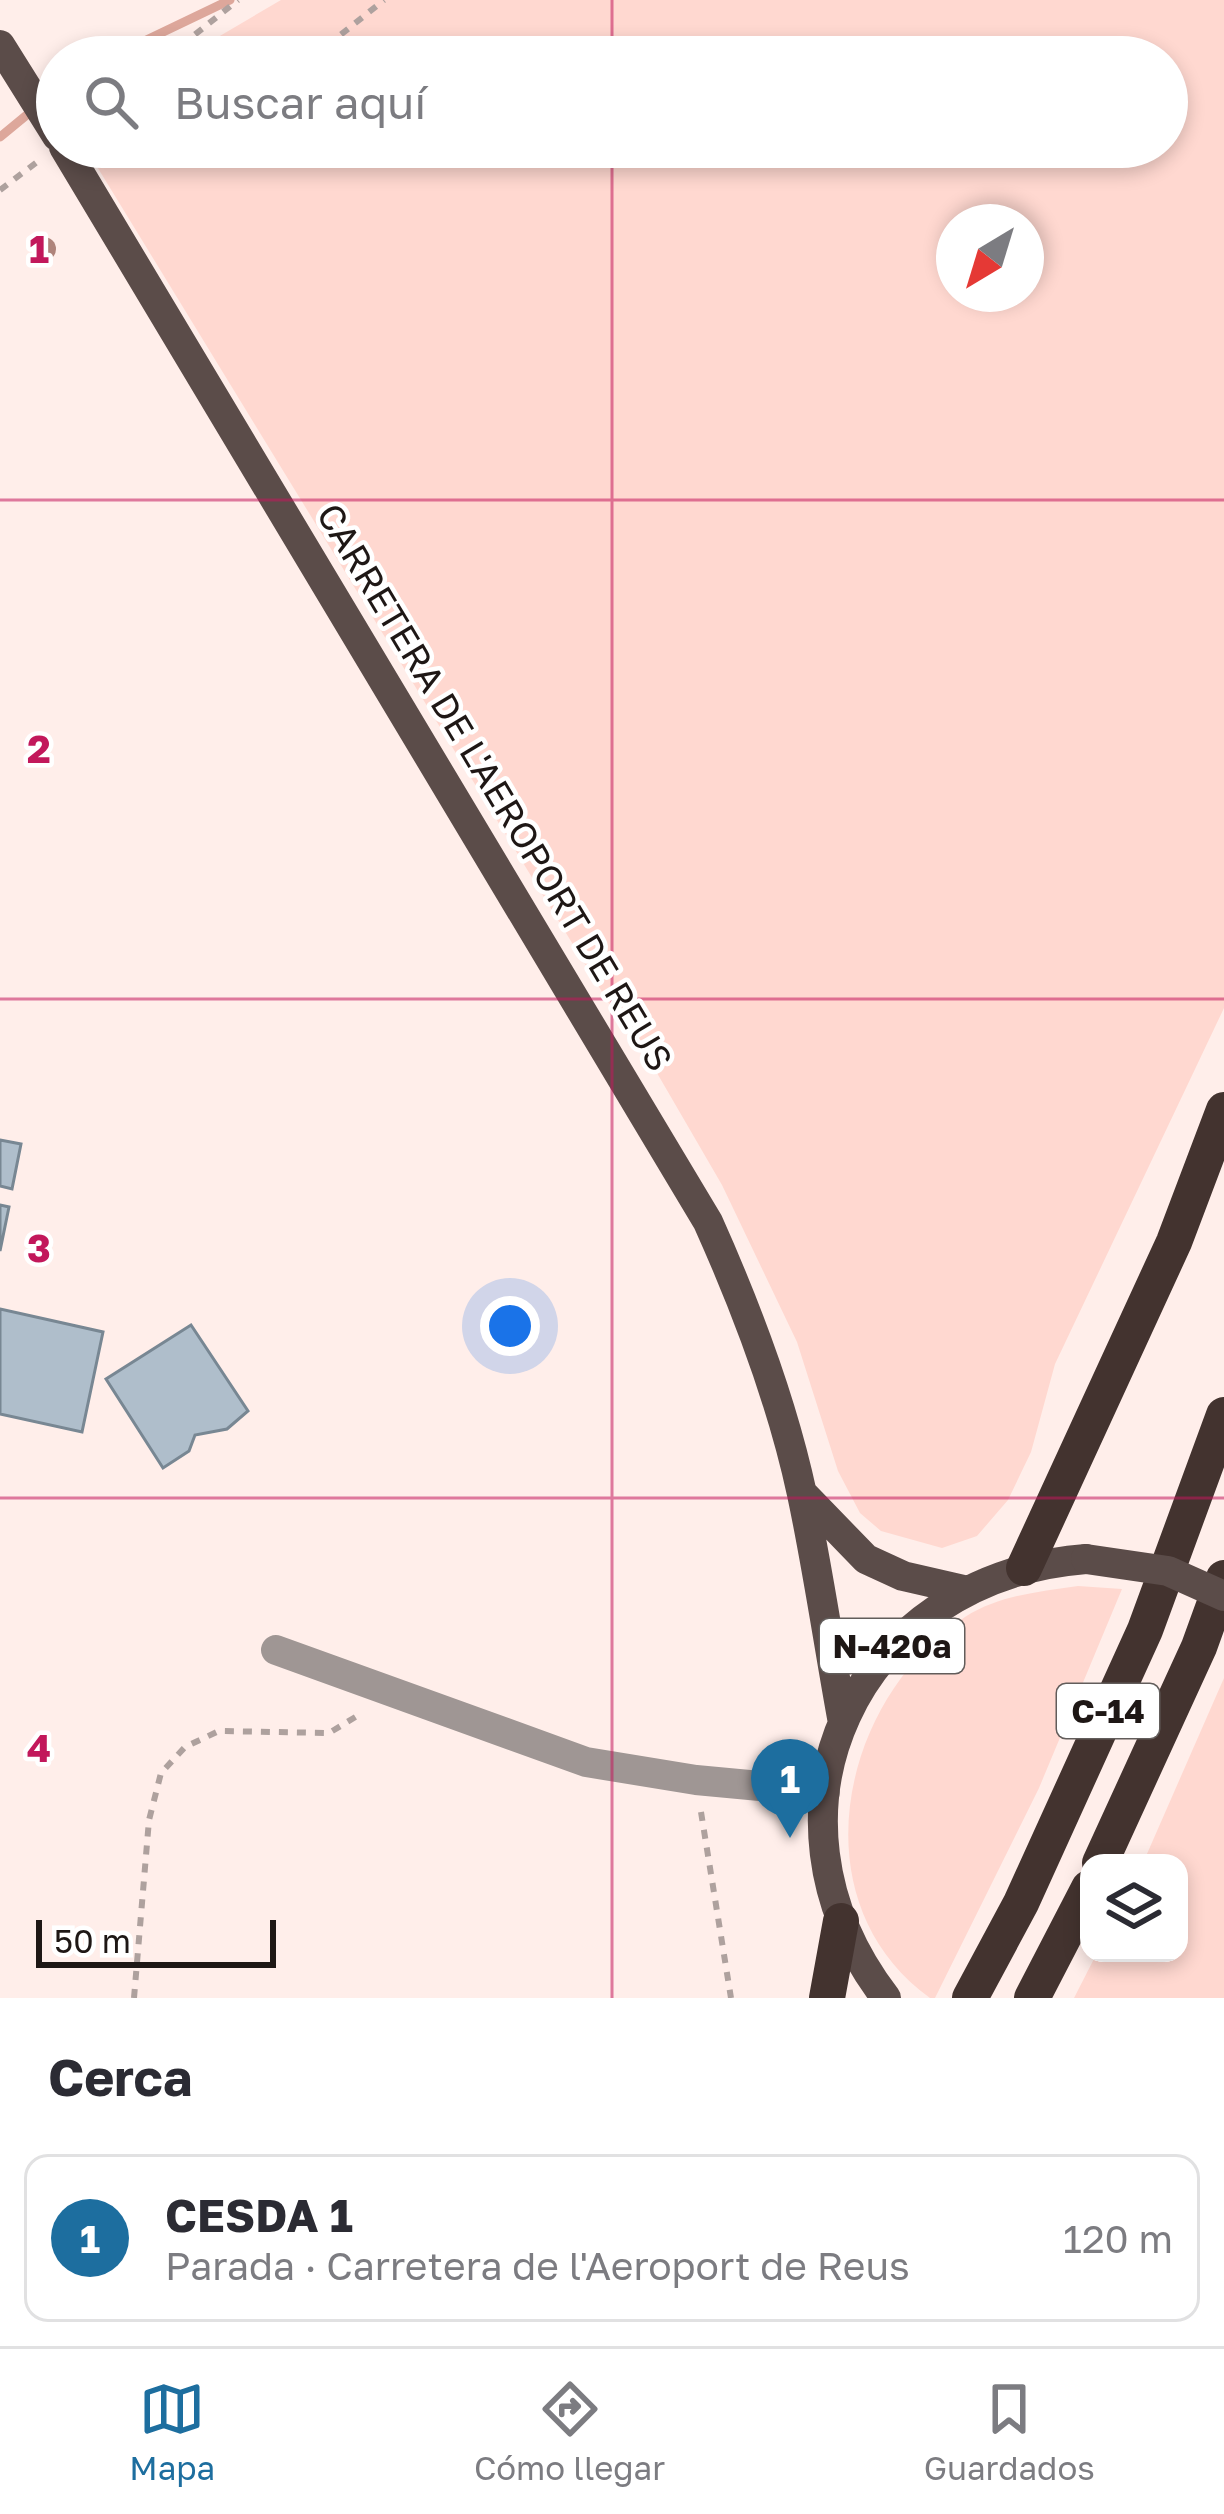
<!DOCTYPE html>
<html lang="es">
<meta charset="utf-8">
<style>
body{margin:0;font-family:"Golos Text",sans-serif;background:#f2f2f3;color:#2b2b33}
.controls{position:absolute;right:36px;bottom:36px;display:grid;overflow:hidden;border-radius:24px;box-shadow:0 6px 18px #0003}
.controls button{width:108px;height:108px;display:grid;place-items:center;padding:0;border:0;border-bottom:3px solid #e1e1e2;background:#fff;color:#2b2b33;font:60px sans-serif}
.compass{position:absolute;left:936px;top:204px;width:108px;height:108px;border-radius:50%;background:#fff;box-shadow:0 6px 18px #0003;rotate:218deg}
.scale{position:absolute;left:36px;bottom:30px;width:240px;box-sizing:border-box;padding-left:12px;border:6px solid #1e1715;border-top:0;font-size:33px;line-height:42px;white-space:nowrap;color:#1e1715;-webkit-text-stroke:9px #fff;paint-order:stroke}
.you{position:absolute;left:510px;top:1326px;width:42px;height:42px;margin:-30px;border:9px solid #fff;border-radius:50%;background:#1a73e8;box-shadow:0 0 0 18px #1a73e833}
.badge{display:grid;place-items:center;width:78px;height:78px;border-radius:50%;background:#1d6e9f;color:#fff;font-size:39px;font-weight:700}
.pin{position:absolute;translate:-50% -99px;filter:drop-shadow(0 3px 6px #0008)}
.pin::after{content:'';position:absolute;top:63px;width:42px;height:36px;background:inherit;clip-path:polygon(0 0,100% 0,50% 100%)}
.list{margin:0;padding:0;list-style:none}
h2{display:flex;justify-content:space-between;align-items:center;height:156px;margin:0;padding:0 48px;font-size:51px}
h2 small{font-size:39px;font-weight:400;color:#7c7c81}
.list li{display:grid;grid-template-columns:78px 1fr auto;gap:36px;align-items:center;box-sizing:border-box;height:168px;margin:0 24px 24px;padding:0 24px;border:3px solid #e1e1e2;border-radius:24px}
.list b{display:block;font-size:45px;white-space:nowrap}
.list p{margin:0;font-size:39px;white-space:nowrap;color:#7c7c81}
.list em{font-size:39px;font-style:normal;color:#7c7c81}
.icon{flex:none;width:66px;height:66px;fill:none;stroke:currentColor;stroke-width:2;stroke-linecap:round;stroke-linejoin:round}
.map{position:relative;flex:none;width:1224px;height:1998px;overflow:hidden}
.search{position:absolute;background:#fff;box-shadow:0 6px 18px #0003;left:36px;right:36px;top:36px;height:132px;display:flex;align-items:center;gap:30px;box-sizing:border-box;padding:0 42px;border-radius:66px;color:#7c7c81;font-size:45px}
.sheet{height:348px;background:#fff}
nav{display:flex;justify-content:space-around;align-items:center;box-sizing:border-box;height:168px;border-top:3px solid #e1e1e2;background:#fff;font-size:33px;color:#7c7c81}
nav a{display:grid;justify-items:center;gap:6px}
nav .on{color:#1d6e9f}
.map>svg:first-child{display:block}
</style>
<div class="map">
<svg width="1224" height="1998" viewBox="0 0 1224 1998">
<rect width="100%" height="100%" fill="#ffeeea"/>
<!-- green -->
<path fill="#ffd8d0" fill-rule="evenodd" d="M 281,0 L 1224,0 L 1224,1008 L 1055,1364 L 1031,1452 L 1008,1500 L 977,1536 L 942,1548 L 881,1531 L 860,1513 L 838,1471 L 797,1342 L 722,1185 L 639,1042 L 618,1018 L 85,147 L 1167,147 L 1167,57 L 184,57 ZM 954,222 L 1026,222 L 1026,294 L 954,294 Z
M 1078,1586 L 1122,1589 L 1039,1788 L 935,1998 L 930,1998 C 797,1902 839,1700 965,1617 C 1000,1595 1038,1592 1078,1586 Z
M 1224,1678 L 1224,1998 L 1074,1998 L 1097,1953 L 1179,1953 L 1179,1863 L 1143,1863 Z"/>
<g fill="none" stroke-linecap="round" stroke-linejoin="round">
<!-- stream -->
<path stroke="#dda79b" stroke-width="9" d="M 111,57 L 230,0
M 0,137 L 57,90"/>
</g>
<!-- building -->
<path fill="#afbecb" stroke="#788793" stroke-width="3" d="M 0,1140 L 21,1144 L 12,1189 L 0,1186 Z
M 0,1205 L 9,1207 L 0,1251 Z
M 0,1309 L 103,1332 L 82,1432 L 0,1414 Z
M 191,1325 L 248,1411 L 227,1429 L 195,1435 L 189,1451 L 163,1468 L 106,1379 Z"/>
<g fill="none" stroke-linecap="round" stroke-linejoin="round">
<!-- path -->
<path stroke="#aea19e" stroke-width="6" stroke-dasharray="9 9" stroke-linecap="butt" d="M 167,57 L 238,0
M 313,57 L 384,0
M 0,190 L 41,159
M 701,1812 L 731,1998
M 134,1998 L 149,1820 L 161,1773 L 185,1747 L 219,1731 L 329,1733 L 362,1713"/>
<!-- minor -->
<path stroke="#9f9694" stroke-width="30" d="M 276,1650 L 586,1762 L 696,1780 L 825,1792"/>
<!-- major -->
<path stroke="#5b4c49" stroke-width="30" d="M 0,45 L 57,136
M 64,147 L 708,1222 C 747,1309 782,1401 802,1494 C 818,1569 829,1647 843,1723
M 802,1493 L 866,1559 L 903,1576 L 964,1590
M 886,1998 C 744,1813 855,1577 1086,1559"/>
<!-- highway -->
<path stroke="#43332f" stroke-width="36" d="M 1024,1568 L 1174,1242 L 1224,1110
M 1100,1863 L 1199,1647 L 1224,1578
M 827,1998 L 841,1921
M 970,1998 L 1021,1903 L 1145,1630 L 1224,1415
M 1032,1998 L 1089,1888"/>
<!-- major-bridge -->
<path stroke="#5b4c49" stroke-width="30" d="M 1086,1559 L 1168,1571 L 1224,1596"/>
</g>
<!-- trees -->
<circle fill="#af847b" cx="44" cy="249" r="12"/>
<!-- grid -->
<path fill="none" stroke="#c2185b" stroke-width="3" stroke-opacity="0.55" d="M 612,0 L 612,57M 612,147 L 612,1998M 0,500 L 1224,500M 0,999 L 1224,999M 0,1498 L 1224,1498"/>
<g text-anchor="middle" stroke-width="9" stroke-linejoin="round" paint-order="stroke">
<!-- shield labels -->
<g fill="#fff" stroke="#625d5b" stroke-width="3">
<rect x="820" y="1619" width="144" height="54" rx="9"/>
<rect x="1057" y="1684" width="102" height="54" rx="9"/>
</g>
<g font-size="33" font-weight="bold" fill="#1e1715">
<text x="892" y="1658">N-420a</text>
<text x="1108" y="1723">C-14</text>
</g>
<!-- street labels -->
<g font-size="36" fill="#1e1715" stroke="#fff">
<text transform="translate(495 787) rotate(59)" y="13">CARRETERA DE L'AEROPORT DE REUS</text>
</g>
</g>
<g font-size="39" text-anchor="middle" font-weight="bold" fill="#c2185b" stroke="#fff" stroke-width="9" stroke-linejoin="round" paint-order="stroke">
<text x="39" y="263">1</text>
<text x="39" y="763">2</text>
<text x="39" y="1262">3</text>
<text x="39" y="1762">4</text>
</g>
</svg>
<div class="controls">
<button><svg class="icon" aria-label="layers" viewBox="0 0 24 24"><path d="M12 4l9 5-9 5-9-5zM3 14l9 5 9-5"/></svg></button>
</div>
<svg class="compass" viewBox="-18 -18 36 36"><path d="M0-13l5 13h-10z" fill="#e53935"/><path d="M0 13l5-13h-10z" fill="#7c7c81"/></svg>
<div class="scale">50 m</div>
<div class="you"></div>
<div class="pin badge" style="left:790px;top:1838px">1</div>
<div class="search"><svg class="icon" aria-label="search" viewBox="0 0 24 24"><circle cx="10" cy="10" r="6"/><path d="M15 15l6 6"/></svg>Buscar aquí</div>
</div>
<section class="sheet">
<h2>Cerca<small></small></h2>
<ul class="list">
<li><span class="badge">1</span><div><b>CESDA 1</b><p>Parada · Carretera de l'Aeroport de Reus</p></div><em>120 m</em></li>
</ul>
</section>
<nav>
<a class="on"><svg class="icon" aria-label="map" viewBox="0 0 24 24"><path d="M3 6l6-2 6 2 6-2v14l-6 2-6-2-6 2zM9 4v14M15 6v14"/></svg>Mapa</a>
<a><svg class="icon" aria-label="directions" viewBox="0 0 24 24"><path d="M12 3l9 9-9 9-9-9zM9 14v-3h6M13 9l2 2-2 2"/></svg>Cómo llegar</a>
<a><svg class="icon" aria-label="saved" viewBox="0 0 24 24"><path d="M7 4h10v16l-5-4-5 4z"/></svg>Guardados</a>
</nav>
